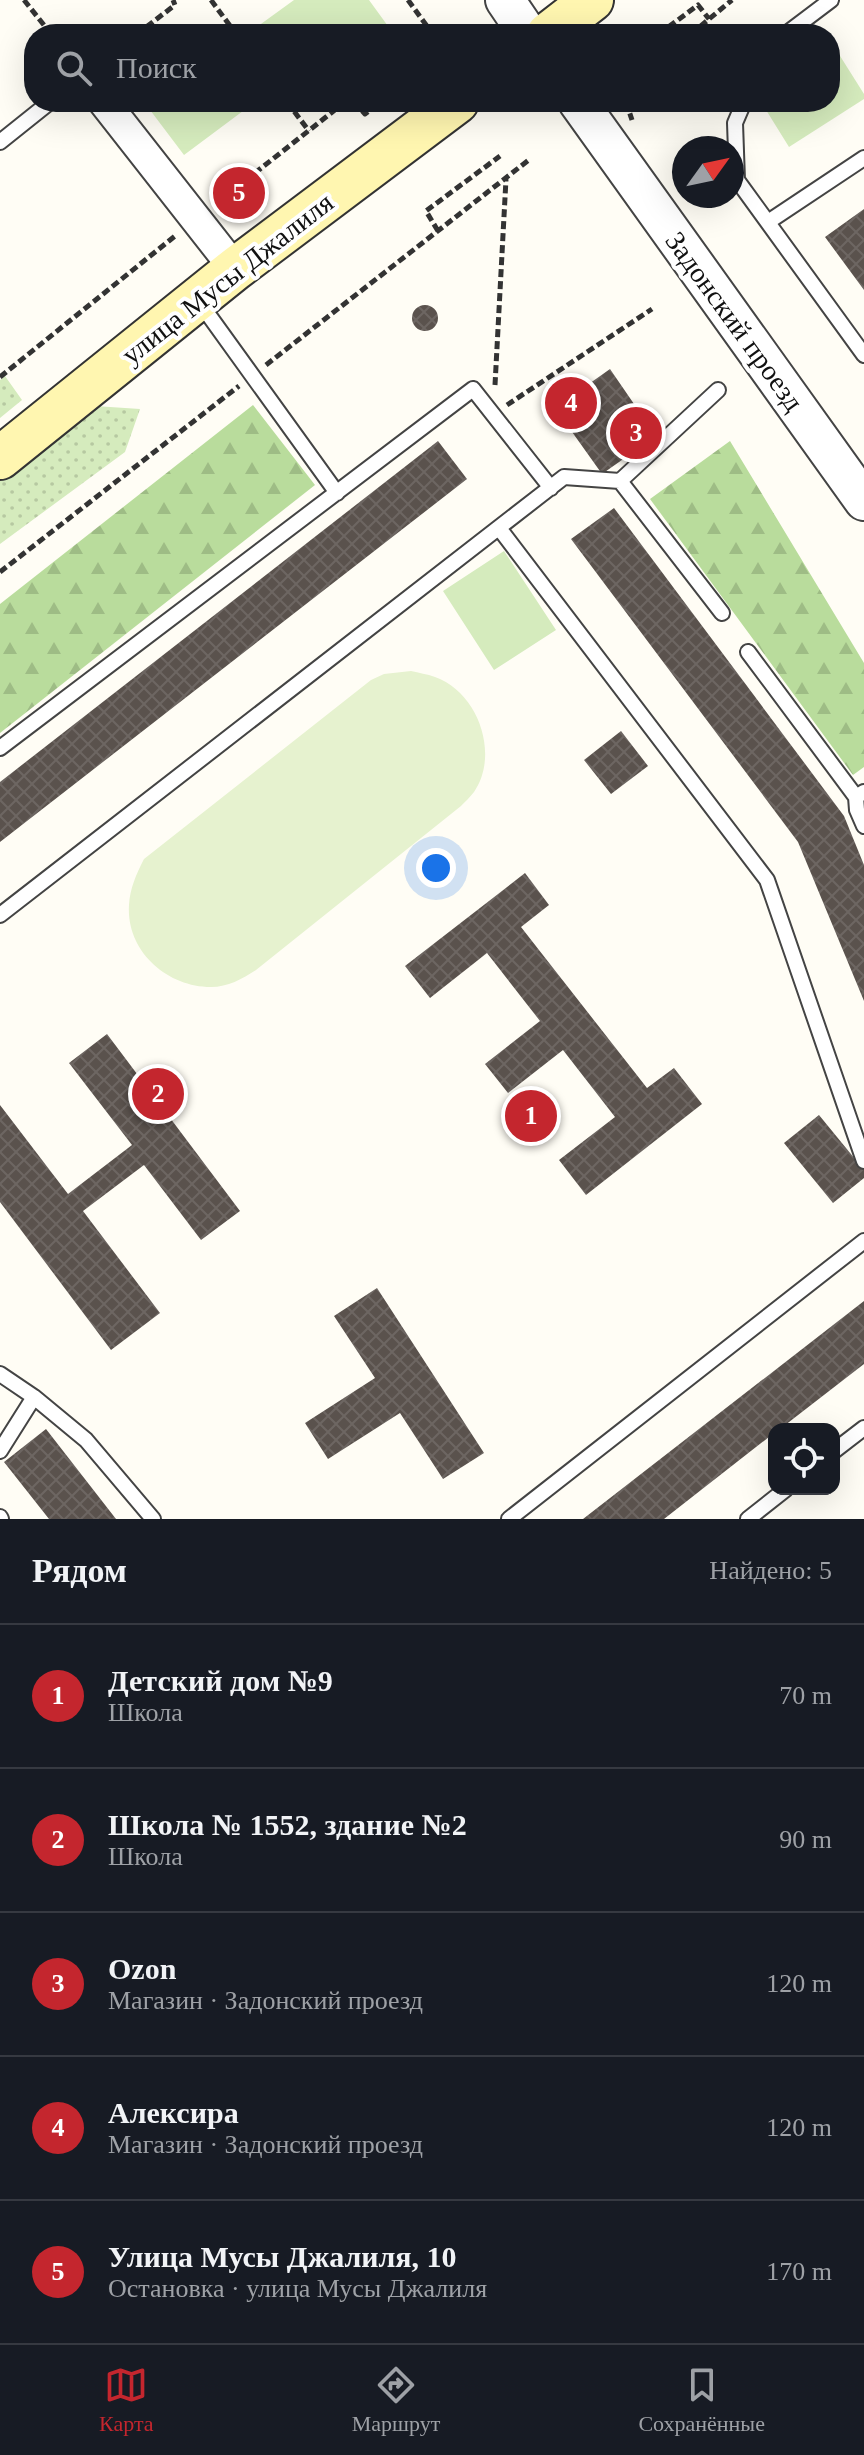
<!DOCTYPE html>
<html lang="ru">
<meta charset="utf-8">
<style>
body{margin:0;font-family:"Times New Roman",serif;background:#242831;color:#f1f3f6}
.controls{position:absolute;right:24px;bottom:24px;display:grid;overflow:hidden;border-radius:16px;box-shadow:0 8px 32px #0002}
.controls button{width:72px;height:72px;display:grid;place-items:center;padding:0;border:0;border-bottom:2px solid #363941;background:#171b24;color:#f1f3f6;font:40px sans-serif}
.compass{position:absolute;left:672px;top:136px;width:72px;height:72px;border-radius:50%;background:#171b24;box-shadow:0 8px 32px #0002;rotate:57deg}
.you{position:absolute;left:436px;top:868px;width:28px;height:28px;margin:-20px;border:6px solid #fff;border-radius:50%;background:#1a73e8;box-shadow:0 0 0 12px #1a73e833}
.badge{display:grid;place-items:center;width:52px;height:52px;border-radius:50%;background:#c4262e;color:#fff;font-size:26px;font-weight:700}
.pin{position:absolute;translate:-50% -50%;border:4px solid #fff;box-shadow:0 2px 8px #0006}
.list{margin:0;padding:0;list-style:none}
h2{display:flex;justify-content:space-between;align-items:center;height:104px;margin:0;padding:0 32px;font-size:34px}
h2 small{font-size:26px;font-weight:400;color:#9ea1a6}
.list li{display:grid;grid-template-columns:52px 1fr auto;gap:24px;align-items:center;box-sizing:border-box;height:144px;padding:0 32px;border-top:2px solid #363941}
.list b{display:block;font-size:30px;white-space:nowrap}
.list p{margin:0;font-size:26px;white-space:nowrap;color:#9ea1a6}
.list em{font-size:26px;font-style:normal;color:#9ea1a6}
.icon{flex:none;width:44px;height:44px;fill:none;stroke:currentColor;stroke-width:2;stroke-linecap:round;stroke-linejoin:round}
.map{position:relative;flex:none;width:864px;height:1519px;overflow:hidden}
.search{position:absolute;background:#171b24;box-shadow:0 8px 32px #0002;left:24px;right:24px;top:24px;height:88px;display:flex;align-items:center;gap:20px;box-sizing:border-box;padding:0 28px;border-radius:32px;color:#9ea1a6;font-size:30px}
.sheet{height:824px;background:#171b24}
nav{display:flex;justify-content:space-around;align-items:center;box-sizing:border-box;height:112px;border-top:2px solid #363941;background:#171b24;font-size:22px;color:#9ea1a6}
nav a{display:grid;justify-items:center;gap:4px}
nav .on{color:#c4262e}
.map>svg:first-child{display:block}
</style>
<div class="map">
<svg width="864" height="1519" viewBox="0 0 864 1519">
<defs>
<pattern id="grass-dots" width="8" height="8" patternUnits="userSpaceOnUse" patternTransform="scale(2)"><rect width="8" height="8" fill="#d5ebbd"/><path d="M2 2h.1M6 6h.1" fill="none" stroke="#b6c8a1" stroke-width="1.8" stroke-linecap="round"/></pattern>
<pattern id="forest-firs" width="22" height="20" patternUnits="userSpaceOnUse" patternTransform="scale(2)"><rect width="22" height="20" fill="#b9dc9c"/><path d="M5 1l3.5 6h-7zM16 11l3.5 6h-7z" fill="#9ebc85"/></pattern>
<pattern id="building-cross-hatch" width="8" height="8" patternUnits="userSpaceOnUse" patternTransform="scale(2)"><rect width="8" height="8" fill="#5a524d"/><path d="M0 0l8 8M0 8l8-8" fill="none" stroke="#6d6662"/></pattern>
</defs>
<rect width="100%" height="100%" fill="#fffdf5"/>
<!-- grass -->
<path fill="url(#grass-dots)" d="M 5,376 L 22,400 L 0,418 L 0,380 Z
M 95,406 L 140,409 L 125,452 L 0,544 L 0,478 Z"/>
<!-- forest -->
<path fill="url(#forest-firs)" d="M 253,405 L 315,485 L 0,733 L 0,604 Z
M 730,441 L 864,663 L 864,767 L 853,775 L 650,499 Z"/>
<!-- park -->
<path fill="#d5ebbd" d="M 294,0 L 369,0 L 393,33 L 258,34 L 254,29 Z
M 830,40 L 864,94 L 864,99 L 789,147 L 761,102 L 830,102 Z
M 144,102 L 237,102 L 243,111 L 184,155 Z
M 504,551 L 556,630 L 494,670 L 443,591 Z"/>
<!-- pitch -->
<path fill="#e6f2cf" d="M 411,671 C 419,673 427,674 435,677 C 478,692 500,754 474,792 C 470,797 465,802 461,806 L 256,970 C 242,979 228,987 211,987 C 167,987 126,951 129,905 C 130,888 136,875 144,859 L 371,680 L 384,674 Z"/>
<!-- building -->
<path fill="url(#building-cross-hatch)" d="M 864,209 L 864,290 L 825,237 Z
M412 318a13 13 0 1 1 26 0a13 13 0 1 1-26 0Z
M 610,369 L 656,436 L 602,474 L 555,408 Z
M 438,441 L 467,479 L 0,842 L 0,782 Z
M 614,508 L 844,816 L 864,865 L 864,1001 L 798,842 L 571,539 Z
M 621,731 L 648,766 L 611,794 L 584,760 Z
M 525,873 L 549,905 L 521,927 L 647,1088 L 674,1068 L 702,1104 L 586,1195 L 559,1160 L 615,1117 L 563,1050 L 508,1093 L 485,1064 L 540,1021 L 487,953 L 430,998 L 405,966 Z
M 107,1034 L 240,1211 L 201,1240 L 144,1165 L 83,1211 L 160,1313 L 111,1350 L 0,1202 L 0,1105 L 68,1194 L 132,1145 L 69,1063 Z
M 819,1115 L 864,1170 L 864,1178 L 833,1203 L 784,1143 Z
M 377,1288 L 484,1453 L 443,1479 L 400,1413 L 328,1459 L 305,1423 L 375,1378 L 334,1316 Z
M 864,1301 L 864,1364 L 780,1429 L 774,1429 L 774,1433 L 664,1519 L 583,1519 Z
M 46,1429 L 116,1519 L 49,1519 L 4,1462 Z"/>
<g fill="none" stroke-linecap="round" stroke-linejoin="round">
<!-- service casing -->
<g stroke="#444" stroke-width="18">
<path id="service" d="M 786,34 L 831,0
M 744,102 L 735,123 L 737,180 L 864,355
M 0,142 L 50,102
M 768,222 L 864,158
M 200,303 L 337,493
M 718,390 L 620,481 L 722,613
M 499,528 L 767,880 L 864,1161
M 748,652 L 856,797 L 864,792
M 0,748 L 473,389 L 551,488
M 856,797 L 857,810 L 864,826
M 0,915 L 564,477 L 620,481
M 0,1374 L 34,1397 L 86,1440 L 153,1519
M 0,1451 L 34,1397
M 834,1451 L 864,1428
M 0,1517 L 1,1519
M 509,1519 L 864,1241
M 748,1519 L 786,1489"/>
</g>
<!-- minor casing -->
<g stroke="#444" stroke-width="34">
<path id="minor" d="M 104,102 L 235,269"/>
</g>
<!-- tertiary casing -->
<g stroke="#444" stroke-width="42">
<path id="tertiary" d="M 505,0 L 528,34
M 578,102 L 864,501"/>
</g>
<!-- secondary casing -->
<g stroke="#333" stroke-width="46">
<path id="secondary" d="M 548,34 L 592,0
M 0,458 L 235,269 L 457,102"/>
</g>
<!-- path -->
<path stroke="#333" stroke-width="5" stroke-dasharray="8 4" stroke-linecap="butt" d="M 24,0 L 51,34
M 211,0 L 236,34
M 408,0 L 432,33 L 430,34
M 137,34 L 175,5 L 173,0
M 659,34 L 698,5 L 709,19
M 691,34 L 732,0
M 287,102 L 309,131
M 354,102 L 365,114 L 381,102
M 626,102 L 632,120
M 217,203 L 345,102
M 438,231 L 426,211 L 500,156
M 266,365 L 530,159
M 0,377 L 175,236
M 495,385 L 506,179
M 507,405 L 652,309
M 0,572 L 239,386"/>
<!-- service -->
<use href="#service" stroke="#fff" stroke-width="14"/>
<!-- minor -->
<use href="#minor" stroke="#fff" stroke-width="30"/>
<!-- tertiary -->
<use href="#tertiary" stroke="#fff" stroke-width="38"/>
<!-- secondary -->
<use href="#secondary" stroke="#fff6b0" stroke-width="42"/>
</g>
<g text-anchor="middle" stroke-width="8" stroke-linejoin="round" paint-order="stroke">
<!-- street labels -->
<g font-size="28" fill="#111" stroke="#fff">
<text transform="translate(227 278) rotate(-38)" y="10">улица Мусы Джалиля</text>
<text transform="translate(735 321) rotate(54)" y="10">Задонский проезд</text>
</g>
</g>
</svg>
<div class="controls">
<button><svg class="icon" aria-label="locate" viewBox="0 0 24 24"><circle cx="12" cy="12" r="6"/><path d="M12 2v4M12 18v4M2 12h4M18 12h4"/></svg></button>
</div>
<svg class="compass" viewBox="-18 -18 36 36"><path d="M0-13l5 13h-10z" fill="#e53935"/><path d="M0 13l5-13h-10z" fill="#9ea1a6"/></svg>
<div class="you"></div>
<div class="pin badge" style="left:531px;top:1116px">1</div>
<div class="pin badge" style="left:158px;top:1094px">2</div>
<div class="pin badge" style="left:636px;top:433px">3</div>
<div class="pin badge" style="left:571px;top:403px">4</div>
<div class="pin badge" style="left:239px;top:193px">5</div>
<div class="search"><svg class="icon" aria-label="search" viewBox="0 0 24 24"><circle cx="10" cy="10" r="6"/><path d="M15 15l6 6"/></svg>Поиск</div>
</div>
<section class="sheet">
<h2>Рядом<small>Найдено: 5</small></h2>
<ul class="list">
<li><span class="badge">1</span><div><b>Детский дом №9</b><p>Школа</p></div><em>70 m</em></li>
<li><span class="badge">2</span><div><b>Школа № 1552, здание №2</b><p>Школа</p></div><em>90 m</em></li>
<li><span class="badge">3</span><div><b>Ozon</b><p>Магазин · Задонский проезд</p></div><em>120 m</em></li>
<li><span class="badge">4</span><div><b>Алексира</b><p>Магазин · Задонский проезд</p></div><em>120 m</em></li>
<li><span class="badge">5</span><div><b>Улица Мусы Джалиля, 10</b><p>Остановка · улица Мусы Джалиля</p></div><em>170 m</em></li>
</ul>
</section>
<nav>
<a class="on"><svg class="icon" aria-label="map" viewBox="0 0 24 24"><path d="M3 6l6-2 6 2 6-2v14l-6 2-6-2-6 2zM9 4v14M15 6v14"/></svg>Карта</a>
<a><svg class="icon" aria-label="directions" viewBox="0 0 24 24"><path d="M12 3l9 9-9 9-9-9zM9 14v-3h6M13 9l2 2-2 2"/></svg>Маршрут</a>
<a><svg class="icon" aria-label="saved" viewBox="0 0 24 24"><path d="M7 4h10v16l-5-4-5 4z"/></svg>Сохранённые</a>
</nav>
